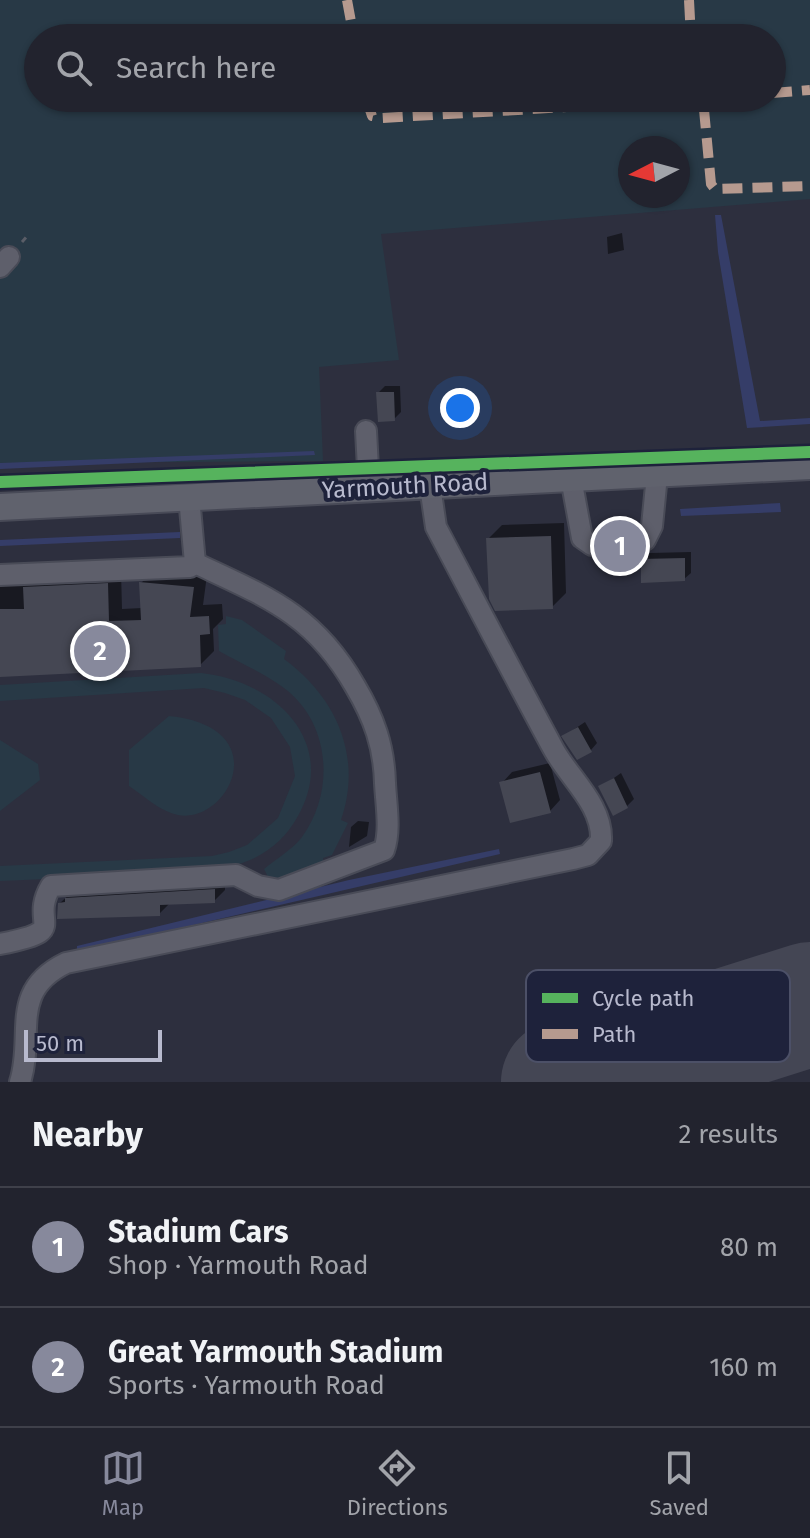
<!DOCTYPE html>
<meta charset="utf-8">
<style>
body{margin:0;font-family:"Fira Sans",sans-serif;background:#2a2b36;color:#f1f3f6}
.compass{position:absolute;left:618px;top:136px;width:72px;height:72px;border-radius:50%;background:#22232e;box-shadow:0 2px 6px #0004;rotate:264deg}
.scale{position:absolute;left:24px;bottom:20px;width:138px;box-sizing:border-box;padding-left:8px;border:4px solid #b8bace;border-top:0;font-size:22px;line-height:28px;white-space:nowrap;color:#b8bace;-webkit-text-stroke:6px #1e223b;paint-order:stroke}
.you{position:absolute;left:460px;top:408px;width:28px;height:28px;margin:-20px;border:6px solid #fff;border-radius:50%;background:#1a73e8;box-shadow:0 0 0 12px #1a73e833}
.badge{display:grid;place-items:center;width:52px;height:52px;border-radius:50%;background:#87899c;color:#fff;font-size:26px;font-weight:700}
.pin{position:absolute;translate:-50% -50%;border:4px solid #fff;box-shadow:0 2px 8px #0006}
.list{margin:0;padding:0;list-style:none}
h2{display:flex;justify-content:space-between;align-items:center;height:104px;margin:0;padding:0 32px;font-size:34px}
h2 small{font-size:26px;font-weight:400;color:#a2a4aa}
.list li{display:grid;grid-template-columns:52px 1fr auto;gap:24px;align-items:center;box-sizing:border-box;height:120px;padding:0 32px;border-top:2px solid #3f404a}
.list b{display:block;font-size:30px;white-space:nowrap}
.list p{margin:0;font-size:26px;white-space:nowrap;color:#a2a4aa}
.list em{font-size:26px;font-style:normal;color:#a2a4aa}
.icon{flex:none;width:44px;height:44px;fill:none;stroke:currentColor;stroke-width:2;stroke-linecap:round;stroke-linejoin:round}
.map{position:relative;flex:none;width:810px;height:1082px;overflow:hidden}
.search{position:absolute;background:#22232e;box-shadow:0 2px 6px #0004;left:24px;right:24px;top:24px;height:88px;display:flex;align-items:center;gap:20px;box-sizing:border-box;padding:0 28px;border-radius:44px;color:#a2a4aa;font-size:30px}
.sheet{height:344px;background:#22232e}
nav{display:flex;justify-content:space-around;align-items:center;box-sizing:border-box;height:112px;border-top:2px solid #3f404a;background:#22232e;font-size:22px;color:#a2a4aa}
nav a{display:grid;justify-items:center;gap:4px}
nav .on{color:#87899c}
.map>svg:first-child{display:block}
</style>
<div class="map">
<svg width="810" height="1082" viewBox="0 0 810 1082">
<rect width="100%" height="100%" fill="#2d2f3e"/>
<!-- green -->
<path fill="#283946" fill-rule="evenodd" d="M 0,0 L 810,0 L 810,199 L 381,234 L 399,360 L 319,367 L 323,461 L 0,463 ZM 38,38 L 772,38 L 772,98 L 38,98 ZM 630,148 L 678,148 L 678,196 L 630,196 Z
M 226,616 L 242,620 L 286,651 L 284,659 C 336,697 363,756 341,820 L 348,823 L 332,855 L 323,858 L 325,868 L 272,885 L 264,869 C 276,859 293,849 302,837 C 335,792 331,723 284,688 C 264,673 240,663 219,651 L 218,625 L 226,624 Z
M 201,673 C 273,680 340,741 298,816 C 287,836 271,851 250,860 C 216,875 177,873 141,874 C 94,877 47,879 0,881 L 0,866 L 212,856 L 229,852 L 247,845 L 278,818 L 295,776 L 290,747 L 271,718 L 245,700 L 225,693 L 204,688 L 0,701 L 0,685 Z
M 169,716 C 278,727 228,825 178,815 C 161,812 144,796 129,786 L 129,750 Z
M 0,740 L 38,764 L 40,780 L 0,811 Z"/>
<!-- water -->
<path fill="#353d68" d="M 715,215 L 721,215 L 760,421 L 810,418 L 810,424 L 747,428 L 718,252 Z
M 314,451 L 315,455 L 0,469 L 0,463 Z
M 780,503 L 781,512 L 681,516 L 680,509 Z
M 180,532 L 180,538 L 0,546 L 0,540 Z
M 499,849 L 500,854 L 77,952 L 77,946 L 349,880 Z"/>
<!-- shadow -->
<path fill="#0007" d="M 622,233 L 624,250 L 608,254 L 607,237 Z
M 385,386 L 400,386 L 401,412 L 394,419 L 378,393 Z
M 564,523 L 566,593 L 552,607 L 488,539 L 502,525 Z
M 691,552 L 691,573 L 684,579 L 643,560 L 650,553 Z
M 155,570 L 207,575 L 203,605 L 222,604 L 223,619 L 213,629 L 214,651 L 200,665 L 0,675 L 0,585 L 121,571 L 122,609 L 142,608 L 141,583 Z
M 585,722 L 597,743 L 591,750 L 564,736 Z
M 550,763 L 560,800 L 550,811 L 502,783 L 512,772 Z
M 621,773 L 634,799 L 627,806 L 601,787 Z
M 358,821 L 369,822 L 367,836 L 349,847 L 351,827 Z
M 225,880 L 225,890 L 214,901 L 171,902 L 159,914 L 60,903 L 71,893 Z"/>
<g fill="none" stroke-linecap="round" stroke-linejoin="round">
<!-- runway -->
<path stroke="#444654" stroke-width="124" d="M 563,1082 L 810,1004"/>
</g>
<!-- building -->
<path fill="#454753" d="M 376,392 L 394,392 L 395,421 L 378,422 Z
M 551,536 L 553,609 L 495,611 L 489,599 L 486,538 Z
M 685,558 L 685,581 L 641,583 L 641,559 Z
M 139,582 L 194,587 L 190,617 L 209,616 L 210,634 L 200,635 L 201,667 L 0,677 L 0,609 L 24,609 L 23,587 L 108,583 L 109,621 L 141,620 Z
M 578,727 L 592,752 L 577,760 L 561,736 Z
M 540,772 L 551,813 L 510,823 L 499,782 Z
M 614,778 L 628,808 L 613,816 L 598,786 Z
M 215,889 L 215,903 L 160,905 L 160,916 L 57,919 L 58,903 L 65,902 L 65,898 Z"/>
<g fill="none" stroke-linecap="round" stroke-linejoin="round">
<!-- minor casing -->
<g stroke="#494b57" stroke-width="24">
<path id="minor" d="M 0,267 L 9,257
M 366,431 L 369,487
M 571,478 L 582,538 L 592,545 L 645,540 L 652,526 L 657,475
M 0,575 L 190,567 L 195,563 L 189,497
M 0,944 C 73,930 28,925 51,886 L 236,875 L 258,886 L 279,890 L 384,850 C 391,830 386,804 385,783 C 384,746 374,718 355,686 C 314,614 267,597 195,563
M 20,1082 C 35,1035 8,991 66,963 L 573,859 L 588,855 L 601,841 C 603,805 570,779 554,750 C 514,676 475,601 436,527 L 430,486"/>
</g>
<!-- major casing -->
<g stroke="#484a57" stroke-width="30">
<path id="major" d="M 0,507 L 810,466"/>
</g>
<!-- path -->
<path stroke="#5a5d67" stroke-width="3" stroke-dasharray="6 6" stroke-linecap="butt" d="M 22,242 L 29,234"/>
<!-- minor -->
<use href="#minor" stroke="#5e5f6b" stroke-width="20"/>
<!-- major -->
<use href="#major" stroke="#60626d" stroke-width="26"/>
<!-- quiet -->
<path stroke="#b69a8f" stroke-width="10" stroke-dasharray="20 10" stroke-linecap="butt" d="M 347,0 L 354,38
M 689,0 L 691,38
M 772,93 L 810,90
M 366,98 L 372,116 L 381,118 L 703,99 L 711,184 L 715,189 L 810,186"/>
<!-- cycleway casing -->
<g stroke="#1e223b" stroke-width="17">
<path id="cycleway" d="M 0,482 L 810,452"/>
</g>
<!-- cycleway -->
<use href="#cycleway" stroke="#56b35d" stroke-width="12"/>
</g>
<g text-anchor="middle" stroke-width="8" stroke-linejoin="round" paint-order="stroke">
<!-- street labels -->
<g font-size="24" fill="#b8bace" stroke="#1e223b">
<text transform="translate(405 486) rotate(-3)" y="8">Yarmouth Road</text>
</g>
</g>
<!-- legend -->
<rect x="526" y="970" width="264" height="92" rx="12" fill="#1e223b" stroke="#4c5067" stroke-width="2"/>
<rect x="542" y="993" width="36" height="10" fill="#56b35d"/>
<rect x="542" y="1029" width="36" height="10" fill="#b69a8f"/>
<g font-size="22" fill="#b8bace">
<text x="592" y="1006">Cycle path</text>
<text x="592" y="1042">Path</text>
</g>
</svg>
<svg class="compass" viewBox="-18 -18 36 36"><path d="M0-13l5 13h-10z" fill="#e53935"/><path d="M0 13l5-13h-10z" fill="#a2a4aa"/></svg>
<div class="scale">50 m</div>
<div class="you"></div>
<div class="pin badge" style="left:620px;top:546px">1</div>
<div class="pin badge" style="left:100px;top:651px">2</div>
<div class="search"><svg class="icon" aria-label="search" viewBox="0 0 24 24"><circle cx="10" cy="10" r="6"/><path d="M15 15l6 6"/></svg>Search here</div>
</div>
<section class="sheet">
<h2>Nearby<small>2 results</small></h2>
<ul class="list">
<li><span class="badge">1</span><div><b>Stadium Cars</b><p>Shop · Yarmouth Road</p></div><em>80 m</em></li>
<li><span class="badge">2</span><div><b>Great Yarmouth Stadium</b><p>Sports · Yarmouth Road</p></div><em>160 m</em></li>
</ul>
</section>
<nav>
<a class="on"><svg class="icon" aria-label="map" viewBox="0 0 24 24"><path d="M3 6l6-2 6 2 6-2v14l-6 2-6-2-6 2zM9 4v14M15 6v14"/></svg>Map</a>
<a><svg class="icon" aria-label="directions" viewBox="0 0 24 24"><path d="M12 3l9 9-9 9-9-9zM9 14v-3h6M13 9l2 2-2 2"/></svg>Directions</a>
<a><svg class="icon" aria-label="saved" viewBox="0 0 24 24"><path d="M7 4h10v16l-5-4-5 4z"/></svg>Saved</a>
</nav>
